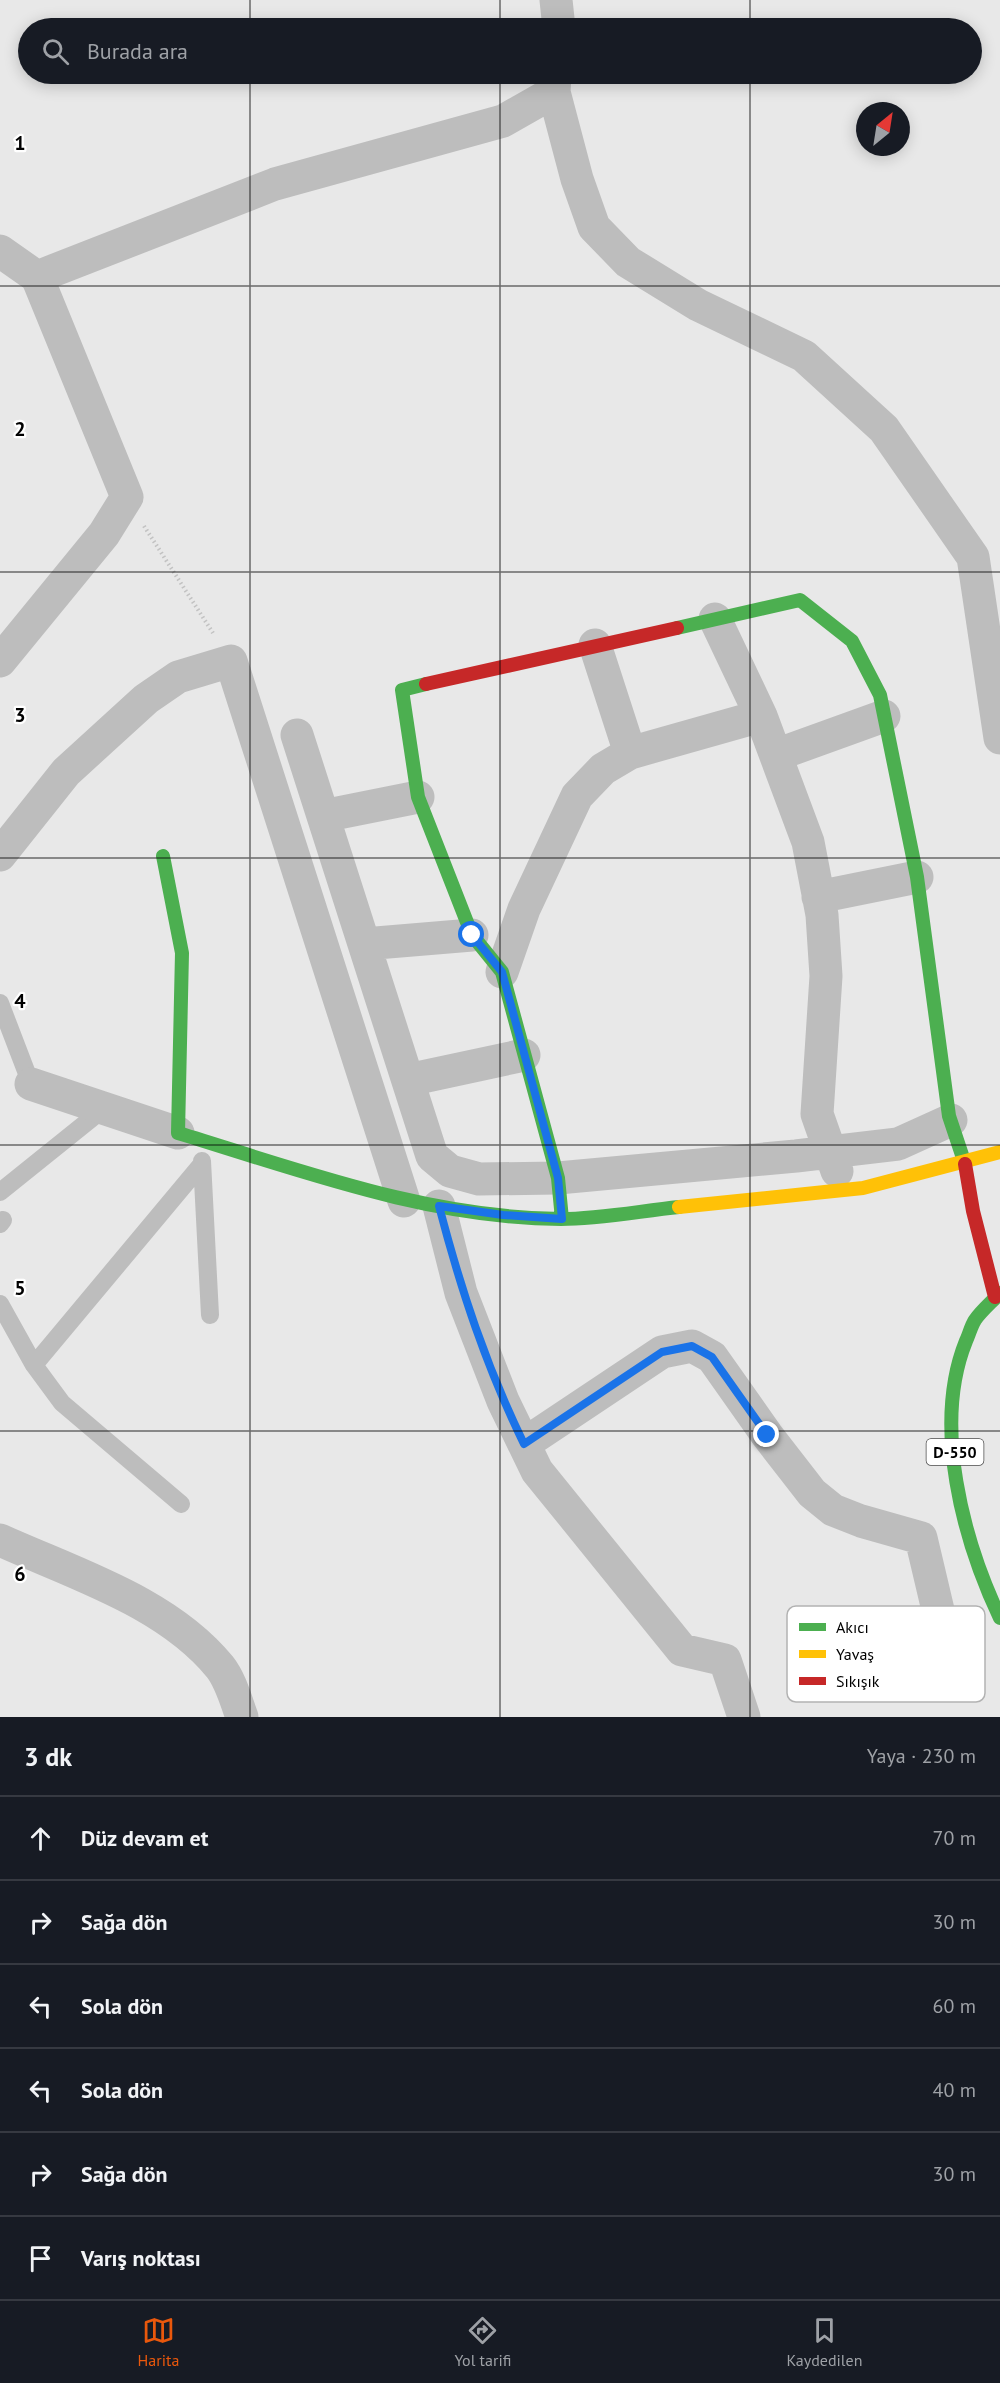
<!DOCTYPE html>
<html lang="tr">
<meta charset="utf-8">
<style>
body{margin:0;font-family:"PT Sans",sans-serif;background:#242831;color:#f1f3f6}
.compass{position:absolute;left:856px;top:102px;width:54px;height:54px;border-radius:50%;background:#171b24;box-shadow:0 3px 15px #0003;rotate:30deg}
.stop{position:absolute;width:18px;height:18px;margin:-14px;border:4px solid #1a73e8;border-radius:50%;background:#fff}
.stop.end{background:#1a73e8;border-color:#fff;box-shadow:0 2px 6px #0008}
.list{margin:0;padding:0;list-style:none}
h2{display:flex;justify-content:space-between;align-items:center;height:78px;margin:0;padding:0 24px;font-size:26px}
h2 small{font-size:20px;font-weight:400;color:#9ea1a6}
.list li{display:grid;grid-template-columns:39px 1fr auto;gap:18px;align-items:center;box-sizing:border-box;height:84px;padding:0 24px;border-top:2px solid #363941}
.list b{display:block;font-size:22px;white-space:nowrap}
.list em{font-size:20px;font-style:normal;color:#9ea1a6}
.icon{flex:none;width:33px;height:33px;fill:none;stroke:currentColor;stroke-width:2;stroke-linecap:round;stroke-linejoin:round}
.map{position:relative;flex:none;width:1000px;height:1717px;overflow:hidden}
.search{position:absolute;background:#171b24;box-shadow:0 3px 15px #0003;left:18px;right:18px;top:18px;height:66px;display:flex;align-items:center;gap:15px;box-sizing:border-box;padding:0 21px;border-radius:33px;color:#9ea1a6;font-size:22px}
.sheet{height:582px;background:#171b24}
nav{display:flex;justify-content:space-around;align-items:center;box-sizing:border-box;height:84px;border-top:2px solid #363941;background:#171b24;font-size:16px;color:#9ea1a6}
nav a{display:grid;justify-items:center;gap:3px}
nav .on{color:#ea580c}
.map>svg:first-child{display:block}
</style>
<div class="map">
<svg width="1000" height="1717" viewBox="0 0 1000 1717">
<rect width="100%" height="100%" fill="#fff"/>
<!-- park -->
<path fill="#e8e8e8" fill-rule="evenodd" d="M 0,0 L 1000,0 L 1000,1717 L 0,1717 ZM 28,28 L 972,28 L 972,74 L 28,74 ZM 865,111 L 901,111 L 901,147 L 865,147 Z"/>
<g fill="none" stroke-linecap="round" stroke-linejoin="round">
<!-- path -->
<path stroke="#c2c2c2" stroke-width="4" stroke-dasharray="1.5 3" stroke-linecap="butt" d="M 144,526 L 213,633"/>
<!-- lane -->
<path stroke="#bdbdbd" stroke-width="18" d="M 0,1003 L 31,1084
M 202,1161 L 210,1315
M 0,1192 L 102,1110
M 0,1224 L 3,1220
M 0,1304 L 34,1365 L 62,1403 L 181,1504
M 34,1365 L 201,1165"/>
<!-- street -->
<path stroke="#bdbdbd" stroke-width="33" d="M 556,0 L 559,28
M 555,74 L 554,92 L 577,179 L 594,227 L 628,262 L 698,305 L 804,356 L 884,429 L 973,557 L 1000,738
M 0,251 L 37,277
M 715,619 L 761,716 L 808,842 L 822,915 L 826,976 L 817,1114 L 837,1171
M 595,645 L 630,753
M 0,661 L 104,534 L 127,497 L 37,277 L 275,184 L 503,121 L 554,92
M 297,735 L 432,1156 L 450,1171 L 479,1179 L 558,1178 L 796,1156 L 898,1144 L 951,1120
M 776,755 L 884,716
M 323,816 L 418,797
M 0,855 L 66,772 L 146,699 L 178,677 L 231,661 L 404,1201
M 818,897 L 917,877
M 364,944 L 472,935
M 502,972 L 524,909 L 577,796 L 603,769 L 630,753 L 761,716
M 408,1080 L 524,1055
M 31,1084 L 178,1133
M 439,1206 L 461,1293 L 503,1401 L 537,1471 L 682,1650 L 725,1660 L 744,1717
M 524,1444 L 662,1352 L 692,1346 L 712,1357 L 767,1435 L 812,1493 L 833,1510 L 861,1521 L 921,1538 L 946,1644 L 903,1670
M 0,1540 C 75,1574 167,1602 220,1667 C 231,1681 236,1701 242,1717"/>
<!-- fast -->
<path stroke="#4caf50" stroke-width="14" d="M 677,628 L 800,600 L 852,641 L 880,695 L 917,877 L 949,1116 L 965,1164
M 426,684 L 402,690 L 418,797 L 472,935 L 502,972 L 558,1178 L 562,1219
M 163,856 L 182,953 L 178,1133 C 303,1171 428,1218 561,1219 C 599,1219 640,1211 679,1207
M 1000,1293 C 992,1302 982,1310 975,1320 C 971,1326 969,1335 966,1341 C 932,1425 963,1540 1000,1618"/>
<!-- slow -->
<path stroke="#ffc107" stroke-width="14" d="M 679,1207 L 863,1188 L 1000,1152"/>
<!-- jam -->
<path stroke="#c62828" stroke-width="14" d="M 426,684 L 677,628
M 965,1164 L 973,1211 L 995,1297"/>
</g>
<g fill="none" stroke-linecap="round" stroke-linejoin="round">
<!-- route -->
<path stroke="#1a73e8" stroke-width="8" d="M 472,935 L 502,972 L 558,1178 L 562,1219 L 503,1215 L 439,1206 C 461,1290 486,1366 524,1444 L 662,1352 L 692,1346 L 712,1357 L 767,1435"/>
</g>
<!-- grid -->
<path fill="none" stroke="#000" stroke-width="1.5" stroke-opacity="0.55" d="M 250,0 L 250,28M 500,0 L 500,28M 750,0 L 750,28M 250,74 L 250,1717M 500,74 L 500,1717M 750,74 L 750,1717M 0,286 L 1000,286M 0,572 L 1000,572M 0,858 L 1000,858M 0,1145 L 1000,1145M 0,1431 L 1000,1431"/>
<g text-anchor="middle" stroke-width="4.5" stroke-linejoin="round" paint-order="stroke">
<!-- shield labels -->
<rect fill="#fff" stroke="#4c4c4c" stroke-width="1.5" x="926.5" y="1439" width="57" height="26" rx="4.5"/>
<g font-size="16" font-weight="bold" fill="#000">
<text x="955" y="1458">D-550</text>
</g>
</g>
<!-- legend -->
<rect x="787" y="1606" width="198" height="96" rx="9" fill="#fff" stroke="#b2b2b2" stroke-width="1.5"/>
<rect x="799" y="1623" width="27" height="8" fill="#4caf50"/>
<rect x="799" y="1650" width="27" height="8" fill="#ffc107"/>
<rect x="799" y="1677" width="27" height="8" fill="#c62828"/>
<g font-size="16" fill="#000">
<text x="836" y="1633">Akıcı</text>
<text x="836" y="1660">Yavaş</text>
<text x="836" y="1687">Sıkışık</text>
</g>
<g font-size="20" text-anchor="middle" font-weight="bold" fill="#000" stroke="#fff" stroke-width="4.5" stroke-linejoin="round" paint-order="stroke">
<text x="20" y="150">1</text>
<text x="20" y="436">2</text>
<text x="20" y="722">3</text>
<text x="20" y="1008">4</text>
<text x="20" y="1295">5</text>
<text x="20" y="1581">6</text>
</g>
</svg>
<svg class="compass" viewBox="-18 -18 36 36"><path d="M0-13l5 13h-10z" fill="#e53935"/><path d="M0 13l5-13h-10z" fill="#9ea1a6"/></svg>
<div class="stop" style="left:472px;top:935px"></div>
<div class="stop end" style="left:767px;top:1435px"></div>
<div class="search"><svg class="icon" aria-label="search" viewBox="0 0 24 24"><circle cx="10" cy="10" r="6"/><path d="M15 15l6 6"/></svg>Burada ara</div>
</div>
<section class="sheet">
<h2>3 dk<small>Yaya · 230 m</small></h2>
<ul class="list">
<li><svg class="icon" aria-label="ahead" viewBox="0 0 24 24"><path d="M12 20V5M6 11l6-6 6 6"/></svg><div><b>Düz devam et</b></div><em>70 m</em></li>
<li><svg class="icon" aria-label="right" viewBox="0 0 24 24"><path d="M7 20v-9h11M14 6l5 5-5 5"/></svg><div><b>Sağa dön</b></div><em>30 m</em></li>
<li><svg class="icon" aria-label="left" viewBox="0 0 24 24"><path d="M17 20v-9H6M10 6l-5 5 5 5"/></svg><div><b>Sola dön</b></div><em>60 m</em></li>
<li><svg class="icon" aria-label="left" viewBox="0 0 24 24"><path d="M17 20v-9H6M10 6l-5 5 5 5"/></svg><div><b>Sola dön</b></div><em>40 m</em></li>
<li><svg class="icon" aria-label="right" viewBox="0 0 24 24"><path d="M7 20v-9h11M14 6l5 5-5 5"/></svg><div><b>Sağa dön</b></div><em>30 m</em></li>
<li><svg class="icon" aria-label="arrive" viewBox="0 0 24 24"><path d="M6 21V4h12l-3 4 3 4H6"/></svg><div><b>Varış noktası</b></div></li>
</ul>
</section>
<nav>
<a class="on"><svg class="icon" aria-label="map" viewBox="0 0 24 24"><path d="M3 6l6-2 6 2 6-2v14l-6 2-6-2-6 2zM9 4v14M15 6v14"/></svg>Harita</a>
<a><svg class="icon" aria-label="directions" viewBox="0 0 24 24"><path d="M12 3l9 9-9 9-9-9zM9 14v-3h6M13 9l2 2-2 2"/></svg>Yol tarifi</a>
<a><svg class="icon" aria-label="saved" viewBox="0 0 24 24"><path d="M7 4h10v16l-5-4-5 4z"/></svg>Kaydedilen</a>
</nav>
